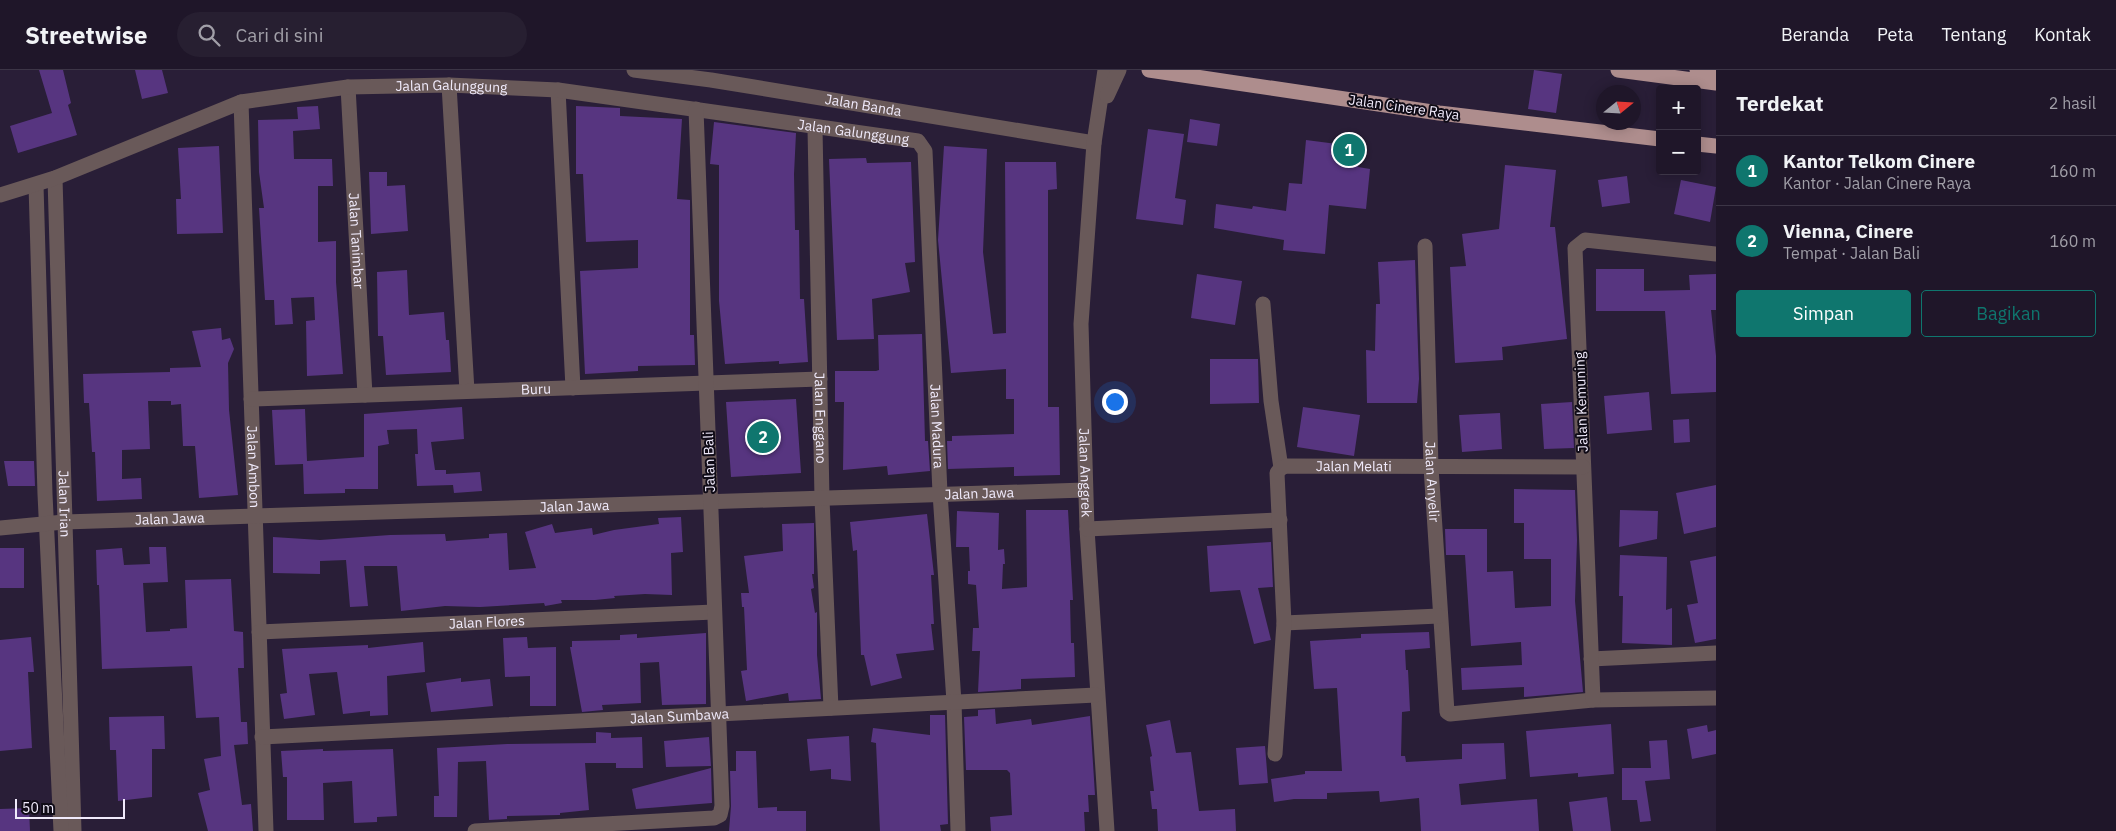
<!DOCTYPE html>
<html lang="id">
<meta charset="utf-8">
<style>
body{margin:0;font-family:"IBM Plex Sans",sans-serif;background:#271f31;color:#f1f3f6}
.controls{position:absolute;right:15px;top:15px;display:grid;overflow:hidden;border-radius:5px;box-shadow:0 2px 12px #0003}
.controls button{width:45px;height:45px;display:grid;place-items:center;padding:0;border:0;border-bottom:1px solid #3c3546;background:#1f1629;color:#f1f3f6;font:25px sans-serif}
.compass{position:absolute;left:1596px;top:15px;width:45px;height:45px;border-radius:50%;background:#1f1629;box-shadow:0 2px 12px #0003;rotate:72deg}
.scale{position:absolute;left:15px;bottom:12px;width:110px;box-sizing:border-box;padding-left:5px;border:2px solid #f0eafb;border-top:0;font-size:14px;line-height:18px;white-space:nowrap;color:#f0eafb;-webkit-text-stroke:4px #0f0b16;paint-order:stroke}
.you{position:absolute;left:1114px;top:331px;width:18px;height:18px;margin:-12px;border:4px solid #fff;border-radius:50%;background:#1a73e8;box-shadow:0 0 0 8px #1a73e833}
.badge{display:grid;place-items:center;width:32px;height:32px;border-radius:50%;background:#0f766e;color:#fff;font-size:16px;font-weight:700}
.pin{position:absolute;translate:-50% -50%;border:2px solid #fff;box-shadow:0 1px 5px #0006}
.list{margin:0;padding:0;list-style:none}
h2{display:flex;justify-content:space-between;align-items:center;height:65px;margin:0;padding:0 20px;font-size:21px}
h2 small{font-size:16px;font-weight:400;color:#a19fa8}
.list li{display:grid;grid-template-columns:32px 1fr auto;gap:15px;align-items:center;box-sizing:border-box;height:70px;padding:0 20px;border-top:1px solid #3c3546}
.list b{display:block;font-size:19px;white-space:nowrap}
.list p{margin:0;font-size:16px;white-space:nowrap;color:#a19fa8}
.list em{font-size:16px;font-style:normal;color:#a19fa8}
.actions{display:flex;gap:10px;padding:15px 20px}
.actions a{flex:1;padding:11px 0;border:1px solid #0f766e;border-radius:5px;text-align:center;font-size:18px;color:#0f766e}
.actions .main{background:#0f766e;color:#fff}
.icon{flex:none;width:28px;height:28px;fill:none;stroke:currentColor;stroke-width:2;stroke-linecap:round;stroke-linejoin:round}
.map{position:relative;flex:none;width:1716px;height:761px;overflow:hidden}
header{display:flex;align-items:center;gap:30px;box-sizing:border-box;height:70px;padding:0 25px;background:#1f1629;border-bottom:1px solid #3c3546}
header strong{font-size:24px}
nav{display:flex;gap:28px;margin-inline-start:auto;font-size:18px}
.search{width:350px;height:45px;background:#271f31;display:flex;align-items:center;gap:12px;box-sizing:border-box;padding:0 18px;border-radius:28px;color:#a19fa8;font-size:19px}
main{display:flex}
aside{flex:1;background:#1f1629}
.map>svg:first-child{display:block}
</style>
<header>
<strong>Streetwise</strong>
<div class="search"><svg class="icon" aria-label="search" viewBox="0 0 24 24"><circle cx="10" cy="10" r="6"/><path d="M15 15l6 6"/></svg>Cari di sini</div>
<nav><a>Beranda</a><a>Peta</a><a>Tentang</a><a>Kontak</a></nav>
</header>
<main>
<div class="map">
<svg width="1716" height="761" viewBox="0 0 1716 761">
<rect width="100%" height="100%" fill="#291e37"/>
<!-- building -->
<path fill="#573580" d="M 39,0 L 63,0 L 71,33 L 68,35 L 77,65 L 18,83 L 10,56 L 52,43 Z
M 135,0 L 162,0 L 168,23 L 142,29 Z
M 1534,0 L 1562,4 L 1556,43 L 1528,39 Z
M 318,36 L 320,59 L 293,61 L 294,89 L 332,89 L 333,116 L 318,116 L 318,172 L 336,171 L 336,212 L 343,304 L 307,306 L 306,251 L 315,250 L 314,227 L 291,228 L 293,254 L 275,255 L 274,230 L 265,230 L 259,138 L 264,138 L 259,102 L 258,50 L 298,49 L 297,37 Z
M 576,36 L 620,38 L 620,46 L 682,49 L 677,129 L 690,130 L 690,265 L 694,265 L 695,295 L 638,296 L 638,301 L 585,304 L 580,201 L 638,198 L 638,170 L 586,172 L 583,104 L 576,104 Z
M 1190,49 L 1220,54 L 1217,76 L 1187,72 Z
M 714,52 L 796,63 L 794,104 L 795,160 L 799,160 L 800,229 L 804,229 L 808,292 L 779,294 L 779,291 L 725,294 L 719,231 L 719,95 L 710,94 Z
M 1148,59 L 1184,64 L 1175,128 L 1186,130 L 1183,155 L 1136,149 Z
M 1306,70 L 1360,77 L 1358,97 L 1370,99 L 1366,139 L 1329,135 L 1325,184 L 1283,180 L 1284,170 L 1214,158 L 1216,134 L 1252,139 L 1253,136 L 1286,141 L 1289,113 L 1302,114 Z
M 219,76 L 223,163 L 177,164 L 176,129 L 181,129 L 178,78 Z
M 944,76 L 987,79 L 983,182 L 993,264 L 1006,263 L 1005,92 L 1056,92 L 1057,119 L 1048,120 L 1048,337 L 1059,337 L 1060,405 L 1014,406 L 1014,397 L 948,399 L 947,371 L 952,371 L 952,366 L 1014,364 L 1014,329 L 1006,329 L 1006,299 L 951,303 L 938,170 Z
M 866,88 L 867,93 L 911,92 L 915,192 L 905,193 L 910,222 L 872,229 L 874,269 L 837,270 L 829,89 Z
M 1505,95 L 1556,100 L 1550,157 L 1555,157 L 1567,269 L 1502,277 L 1503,290 L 1455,293 L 1450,197 L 1466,196 L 1462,164 L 1499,159 Z
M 369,102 L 387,102 L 387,116 L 405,115 L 408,161 L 371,164 Z
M 1627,106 L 1630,133 L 1602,137 L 1598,110 Z
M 1681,110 L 1716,117 L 1710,152 L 1674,144 Z
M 1415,190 L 1419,309 L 1417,333 L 1367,333 L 1366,280 L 1375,281 L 1376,234 L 1380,234 L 1378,192 Z
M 1596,199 L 1644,199 L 1644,221 L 1690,220 L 1689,205 L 1716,204 L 1716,240 L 1711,240 L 1716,286 L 1716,322 L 1671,324 L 1665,241 L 1596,241 Z
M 407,200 L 409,245 L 444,242 L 446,270 L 449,270 L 451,302 L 386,305 L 383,266 L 378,266 L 377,202 Z
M 1197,204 L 1242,211 L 1235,255 L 1191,248 Z
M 221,258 L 222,270 L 230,268 L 234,279 L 228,293 L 229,340 L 238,425 L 199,428 L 195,376 L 183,376 L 181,334 L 171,335 L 171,331 L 148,331 L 150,379 L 122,380 L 122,409 L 141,408 L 142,429 L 97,431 L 95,382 L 92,382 L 89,333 L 84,333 L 83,304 L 170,302 L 170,298 L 201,297 L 192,261 Z
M 922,264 L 925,371 L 928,371 L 930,401 L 888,405 L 887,396 L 843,400 L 844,332 L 835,332 L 835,301 L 876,301 L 879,300 L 878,265 Z
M 1210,289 L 1258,289 L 1259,333 L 1210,334 Z
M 1649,322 L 1652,360 L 1607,364 L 1604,326 Z
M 796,329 L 801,403 L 731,407 L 726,332 Z
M 1572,332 L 1574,378 L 1544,379 L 1541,334 Z
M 462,337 L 464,369 L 431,372 L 435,400 L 446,400 L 446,404 L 480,402 L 482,421 L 454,423 L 453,415 L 417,416 L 415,384 L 418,384 L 417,359 L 387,360 L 389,374 L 378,376 L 378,419 L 345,419 L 345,423 L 304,424 L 303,394 L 275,395 L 272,340 L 305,339 L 307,391 L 364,387 L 364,344 Z
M 1303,337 L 1360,345 L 1354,386 L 1297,377 Z
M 1500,343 L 1502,379 L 1462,382 L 1459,345 Z
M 1689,349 L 1690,372 L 1674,373 L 1673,350 Z
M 4,391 L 34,391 L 35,416 L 8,416 Z
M 1716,415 L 1716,457 L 1684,464 L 1676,423 Z
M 1514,419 L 1575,420 L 1577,470 L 1575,531 L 1583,622 L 1524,627 L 1524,617 L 1462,620 L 1461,598 L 1522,595 L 1521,572 L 1471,576 L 1465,485 L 1446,485 L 1445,459 L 1487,459 L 1487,502 L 1513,501 L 1515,538 L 1551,536 L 1551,489 L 1524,489 L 1524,453 L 1514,453 Z
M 1026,440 L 1068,440 L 1073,530 L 1070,530 L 1071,573 L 1074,573 L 1075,607 L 1021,609 L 1021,619 L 978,622 L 980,581 L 972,581 L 973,558 L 979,558 L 976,515 L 968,514 L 968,501 L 970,501 L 969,477 L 956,477 L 957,441 L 999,443 L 998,480 L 1004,479 L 1005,494 L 1003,494 L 1002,519 L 1027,517 Z
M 1620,440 L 1658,441 L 1657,469 L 1619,477 Z
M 927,444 L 934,505 L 931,505 L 934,554 L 931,554 L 934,580 L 896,584 L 902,608 L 871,616 L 864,585 L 861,585 L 857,480 L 853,481 L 850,452 Z
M 681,447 L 683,482 L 671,483 L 672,525 L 645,524 L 614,526 L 615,528 L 595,530 L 561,530 L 562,533 L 545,536 L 544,533 L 480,537 L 445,536 L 401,541 L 397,496 L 364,496 L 368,536 L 350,537 L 346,490 L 320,491 L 320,504 L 273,503 L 273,467 L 320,470 L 390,465 L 445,464 L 446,471 L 489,468 L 489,464 L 507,463 L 509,500 L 536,498 L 525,462 L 552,454 L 555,463 L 592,458 L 593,465 L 614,460 L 659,454 L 658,448 Z
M 814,453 L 814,504 L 812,504 L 814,518 L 811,519 L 815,543 L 817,542 L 817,585 L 821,629 L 789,631 L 788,623 L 746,631 L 741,601 L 747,600 L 744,537 L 742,537 L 741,523 L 749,523 L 744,486 L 783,481 L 782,454 Z
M 1271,472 L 1273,517 L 1258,518 L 1271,570 L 1254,574 L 1240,520 L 1210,522 L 1207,476 Z
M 149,477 L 166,477 L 168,512 L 143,513 L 146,562 L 170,561 L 170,559 L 187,558 L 185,510 L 231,509 L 234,561 L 243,562 L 244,598 L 238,598 L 241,652 L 247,652 L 248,674 L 234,675 L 242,735 L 251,734 L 253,761 L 208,761 L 198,723 L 210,720 L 204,689 L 221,686 L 219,647 L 196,648 L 192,596 L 102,599 L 99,515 L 97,515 L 96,480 L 122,478 L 124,495 L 150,494 Z
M 0,478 L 24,478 L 24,518 L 0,518 Z
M 1620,485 L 1667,487 L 1666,540 L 1672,538 L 1672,575 L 1622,573 L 1623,526 L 1619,526 Z
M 1716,486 L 1716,569 L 1695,573 L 1687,535 L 1698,533 L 1690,491 Z
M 1429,562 L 1430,578 L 1405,580 L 1406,600 L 1408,600 L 1410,641 L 1402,642 L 1401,686 L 1405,686 L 1406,692 L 1462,689 L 1462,674 L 1504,673 L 1506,709 L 1459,714 L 1461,735 L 1537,729 L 1539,761 L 1421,761 L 1419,728 L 1380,732 L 1379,721 L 1327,723 L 1327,729 L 1294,729 L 1274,732 L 1271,709 L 1305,704 L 1305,701 L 1342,701 L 1337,618 L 1314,619 L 1310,571 L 1361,568 L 1361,564 Z
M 706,563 L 706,634 L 662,635 L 659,592 L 640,593 L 641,633 L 602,635 L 603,640 L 582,642 L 570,577 L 572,577 L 572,571 L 620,570 L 620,565 L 637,564 L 637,568 Z
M 31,567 L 34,602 L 28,602 L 32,678 L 0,681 L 0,570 Z
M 527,567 L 528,578 L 556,577 L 556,636 L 530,636 L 530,606 L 505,607 L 503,568 Z
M 423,572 L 425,602 L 387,606 L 388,645 L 370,646 L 370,641 L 343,644 L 337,602 L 309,604 L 315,645 L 284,649 L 280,624 L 287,623 L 282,579 L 368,575 L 368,578 Z
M 461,608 L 461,612 L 490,609 L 493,636 L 431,642 L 426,613 Z
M 995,639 L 996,654 L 1031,649 L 1032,655 L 1090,646 L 1095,725 L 1088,725 L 1089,742 L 1084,742 L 1085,761 L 991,761 L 990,747 L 1012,745 L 1010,703 L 1007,700 L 966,700 L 964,647 L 978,646 L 978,640 Z
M 930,645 L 945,645 L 948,754 L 940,755 L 941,761 L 880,761 L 876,673 L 871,672 L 873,658 L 930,665 Z
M 164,646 L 165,679 L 152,679 L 152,727 L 118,731 L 116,680 L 110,680 L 109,647 Z
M 1170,650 L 1176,683 L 1191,682 L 1199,741 L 1235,739 L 1236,761 L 1158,761 L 1157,739 L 1152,739 L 1150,721 L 1154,721 L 1150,687 L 1152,686 L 1146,655 Z
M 1611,654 L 1614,704 L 1578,707 L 1578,703 L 1530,707 L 1526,661 Z
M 1707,655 L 1708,662 L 1716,660 L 1716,684 L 1692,689 L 1687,659 Z
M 596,662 L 611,663 L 611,668 L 642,667 L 643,698 L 616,698 L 616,693 L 585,693 L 589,740 L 560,743 L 560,745 L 507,746 L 507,749 L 489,750 L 486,691 L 458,692 L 457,747 L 434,747 L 434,726 L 439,726 L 437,678 L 507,674 L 596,673 Z
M 849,666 L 851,711 L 831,709 L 831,699 L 810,701 L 807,669 Z
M 709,667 L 711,696 L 666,697 L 664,671 Z
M 1667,670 L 1670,709 L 1645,711 L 1651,751 L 1640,752 L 1637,730 L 1622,730 L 1622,698 L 1651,698 L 1649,671 Z
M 1265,676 L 1268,713 L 1239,715 L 1236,678 Z
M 323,679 L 323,681 L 393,679 L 397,746 L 377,747 L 377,752 L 354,753 L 352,711 L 323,713 L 324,750 L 287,750 L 287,707 L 283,707 L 281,681 Z
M 736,681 L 756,681 L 758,738 L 777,737 L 777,741 L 806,741 L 806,761 L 729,761 L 731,736 L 730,701 L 736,701 Z
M 711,698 L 712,733 L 636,739 L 632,719 Z
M 1607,727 L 1611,761 L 1573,761 L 1569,732 Z
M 29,738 L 30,761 L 0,761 L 0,739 Z"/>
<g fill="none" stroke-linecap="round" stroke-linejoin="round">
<!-- minor -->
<g stroke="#695959" stroke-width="15">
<path id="s1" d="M 634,0 L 711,10 L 1094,73"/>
<path id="s2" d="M 1105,0 L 1094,73 L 1081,254 L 1087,459 L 1107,761"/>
<path d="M 449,15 L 467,321"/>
<path id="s3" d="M 348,17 L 365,325"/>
<path d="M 558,20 L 573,318"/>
<path d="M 1107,26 L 1119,0"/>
<path id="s4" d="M 241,32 L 266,761"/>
<path id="s5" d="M 815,58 L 822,429 L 831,638"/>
<path id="s6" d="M 55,108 L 74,761"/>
<path d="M 36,115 L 45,424 L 61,761"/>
<path id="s7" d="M 0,125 L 55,108 L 241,32 L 348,17 L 449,15 L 558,20 L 918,71 L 925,81 L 940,423 L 954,632 L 958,761"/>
<path id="s8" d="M 1425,176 L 1431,397 L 1447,642 L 1450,644 L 1593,630 L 1716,628"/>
<path d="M 1263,234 L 1271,331 L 1281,398"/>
<path id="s9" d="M 251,329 L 820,309"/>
<path id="s10" d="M 0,458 L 64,452 L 1085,420"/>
<path d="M 1087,459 L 1280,450"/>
<path d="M 1284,553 L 1439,546"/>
<path id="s11" d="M 259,562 L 714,542"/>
<path d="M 1591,589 L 1716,583"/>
<path d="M 1593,630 L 1575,178 L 1585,170 L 1716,184"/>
<path id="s12" d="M 262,667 L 1096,625"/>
<path id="s13" d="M 1275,684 L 1284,553 L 1277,403 L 1281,398 L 1287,396 L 1583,397"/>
<path d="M 475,761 L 714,748 L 720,745 L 722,736 L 696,39"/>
</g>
<!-- major -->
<path stroke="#ae8d8d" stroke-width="15" d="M 1149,0 L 1439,43 L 1660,69
M 1618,0 L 1716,13
M 1697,0 L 1716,3
M 1697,74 L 1716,76"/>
</g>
<g text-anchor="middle" stroke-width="4" stroke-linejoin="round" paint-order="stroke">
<!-- street labels -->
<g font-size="14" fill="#f0eafb" stroke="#0f0b16">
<text dy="5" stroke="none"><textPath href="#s7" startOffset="470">Jalan Galunggung</textPath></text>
<text dy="5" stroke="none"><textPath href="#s1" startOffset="232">Jalan Banda</textPath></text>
<text transform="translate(1404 37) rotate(8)" y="5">Jalan Cinere Raya</text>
<text dy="5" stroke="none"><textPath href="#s7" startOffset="875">Jalan Galunggung</textPath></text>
<text dy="5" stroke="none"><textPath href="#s3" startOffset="154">Jalan Tanimbar</textPath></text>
<text dy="5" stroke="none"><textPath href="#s9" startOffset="285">Buru</textPath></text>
<text transform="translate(1581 332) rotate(-92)" y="5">Jalan Kemuning</text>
<text dy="5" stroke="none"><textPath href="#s5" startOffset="290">Jalan Enggano</textPath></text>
<text dy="5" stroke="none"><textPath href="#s7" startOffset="1228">Jalan Madura</textPath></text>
<text transform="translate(709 392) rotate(-92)" y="5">Jalan Bali</text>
<text dy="5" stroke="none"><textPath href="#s4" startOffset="365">Jalan Ambon</textPath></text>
<text dy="5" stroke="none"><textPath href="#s13" startOffset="361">Jalan Melati</textPath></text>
<text dy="5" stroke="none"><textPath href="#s2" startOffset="404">Jalan Anggrek</textPath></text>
<text dy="5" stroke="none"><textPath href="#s8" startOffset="236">Jalan Anyelir</textPath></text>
<text dy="5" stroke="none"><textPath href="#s10" startOffset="980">Jalan Jawa</textPath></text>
<text dy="5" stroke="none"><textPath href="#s6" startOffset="326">Jalan Irian</textPath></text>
<text dy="5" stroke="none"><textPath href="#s10" startOffset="575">Jalan Jawa</textPath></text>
<text dy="5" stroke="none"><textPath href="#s10" startOffset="170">Jalan Jawa</textPath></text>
<text dy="5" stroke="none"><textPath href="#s11" startOffset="228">Jalan Flores</textPath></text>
<text dy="5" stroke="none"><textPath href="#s12" startOffset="418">Jalan Sumbawa</textPath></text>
</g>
</g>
</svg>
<div class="controls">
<button>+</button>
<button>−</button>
</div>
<svg class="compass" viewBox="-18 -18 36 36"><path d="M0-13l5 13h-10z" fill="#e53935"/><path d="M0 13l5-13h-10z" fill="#a19fa8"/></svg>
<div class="scale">50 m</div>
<div class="you"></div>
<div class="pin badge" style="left:1349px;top:80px">1</div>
<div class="pin badge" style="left:763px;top:367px">2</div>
</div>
<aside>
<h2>Terdekat<small>2 hasil</small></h2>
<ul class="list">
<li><span class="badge">1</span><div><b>Kantor Telkom Cinere</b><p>Kantor · Jalan Cinere Raya</p></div><em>160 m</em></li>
<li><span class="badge">2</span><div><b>Vienna, Cinere</b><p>Tempat · Jalan Bali</p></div><em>160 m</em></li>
</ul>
<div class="actions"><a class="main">Simpan</a><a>Bagikan</a></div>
</aside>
</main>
